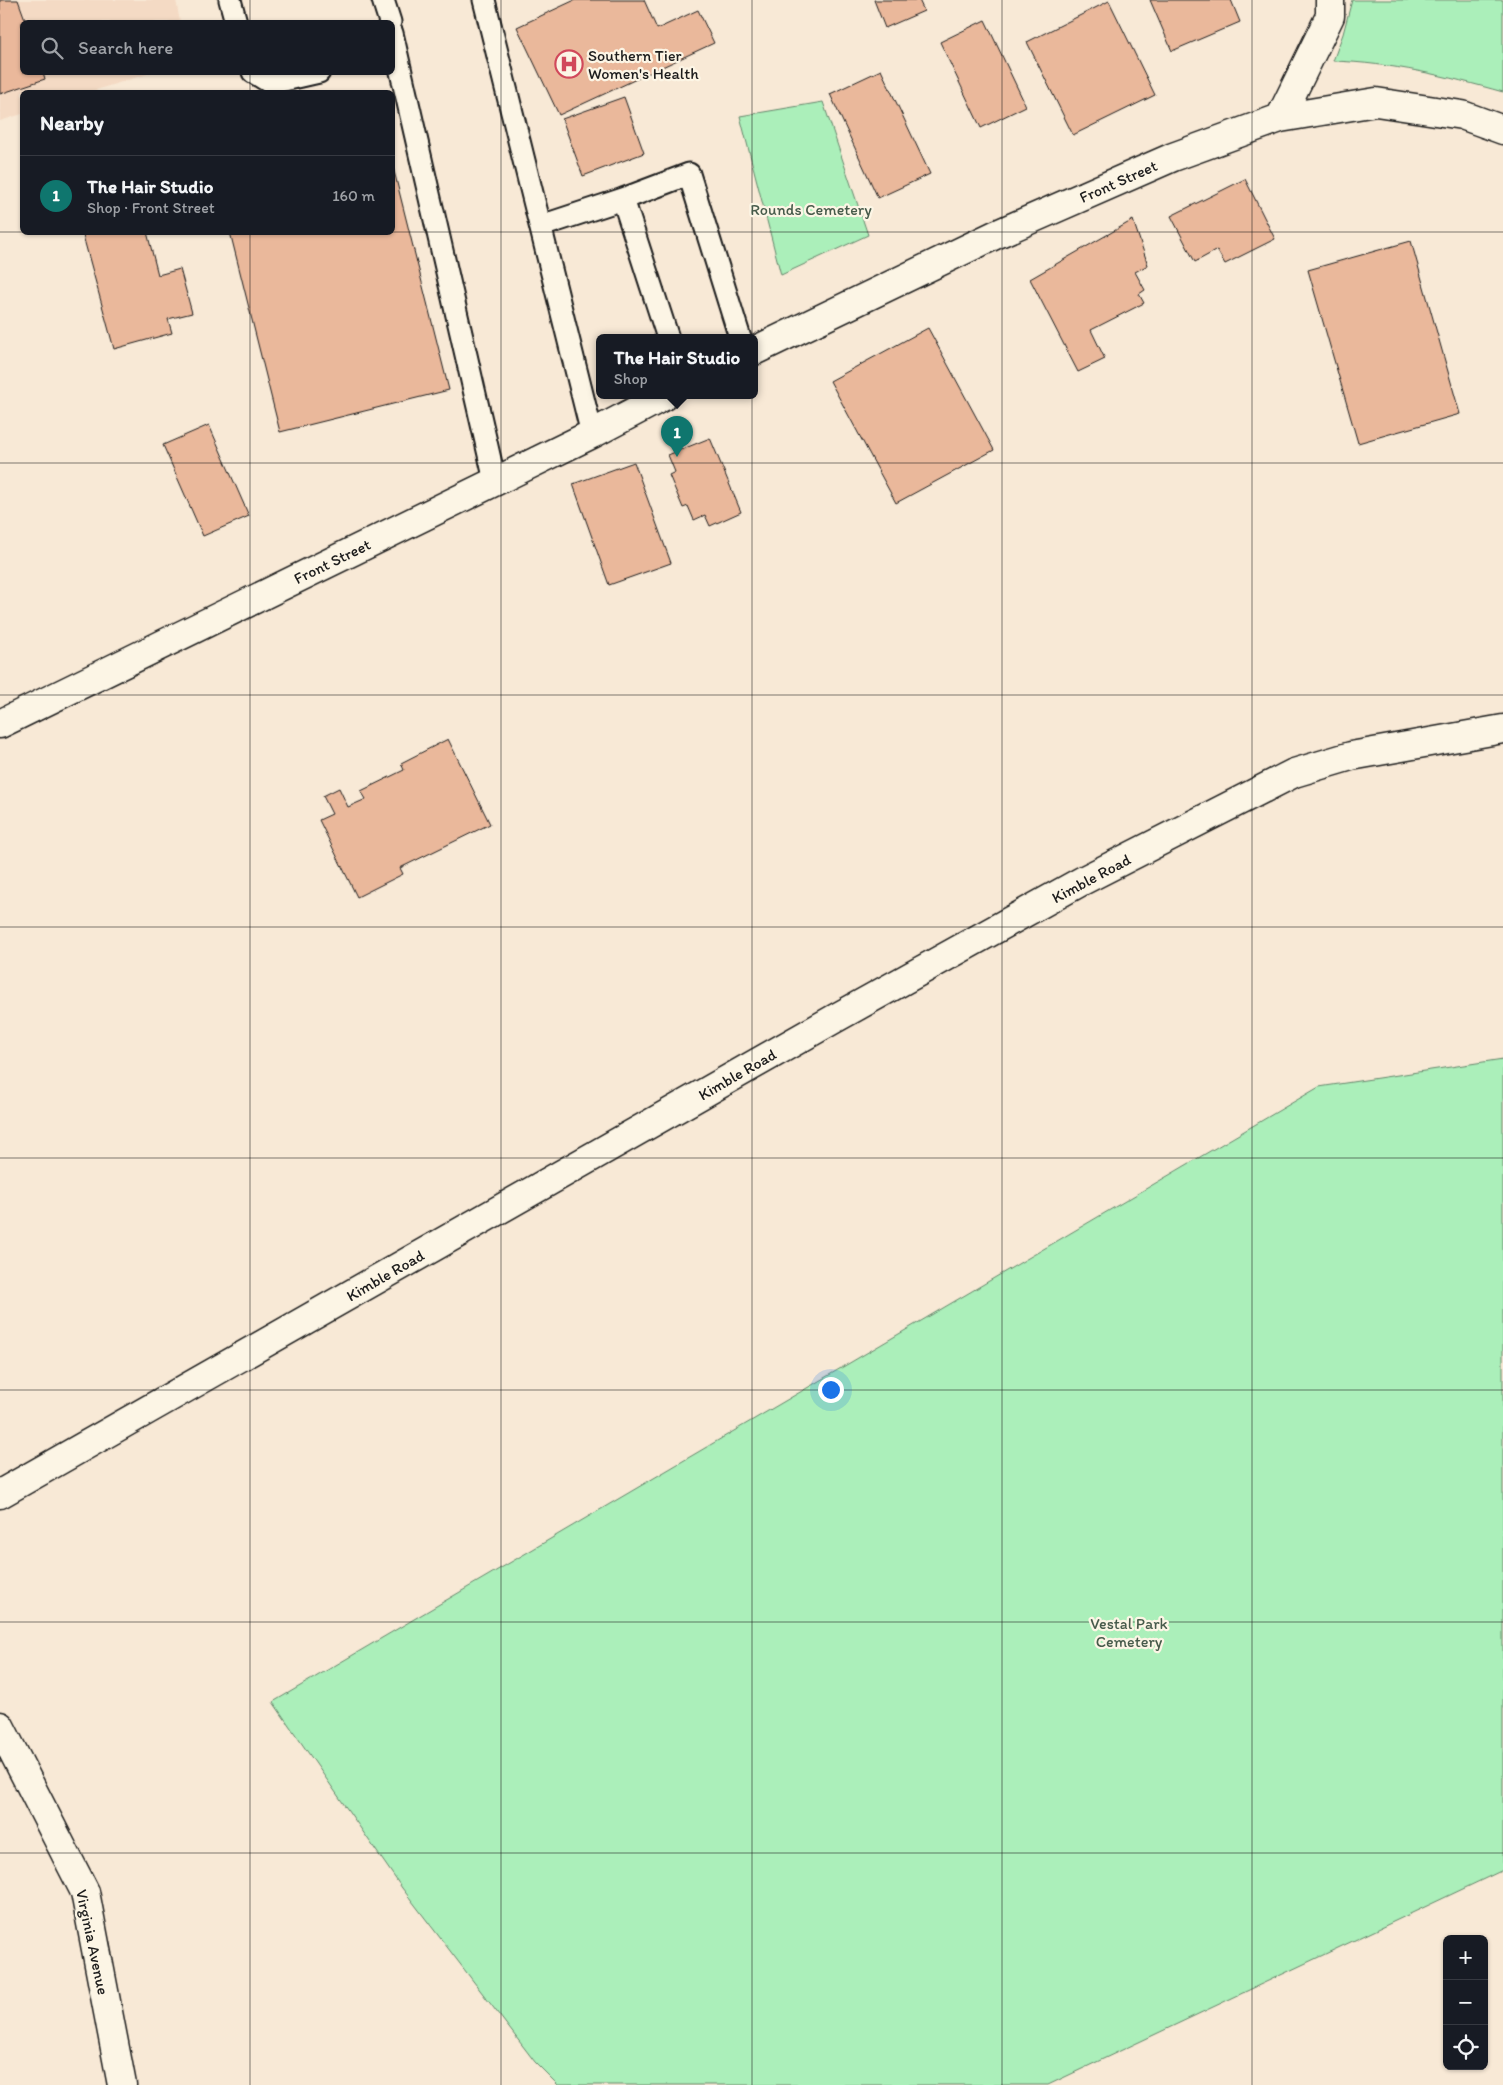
<!DOCTYPE html>
<meta charset="utf-8">
<style>
body{margin:0;font-family:Itim,sans-serif;background:#20242c;color:#f1f3f6}
.controls{position:absolute;right:15px;bottom:15px;display:grid;overflow:hidden;border-radius:8px;box-shadow:0 1px 4px #0004}
.controls button{width:45px;height:45px;display:grid;place-items:center;padding:0;border:0;border-bottom:1px solid #363941;background:#171b24;color:#f1f3f6;font:25px sans-serif}
.you{position:absolute;left:830px;top:1389px;width:18px;height:18px;margin:-12px;border:4px solid #fff;border-radius:50%;background:#1a73e8;box-shadow:0 0 0 8px #1a73e833}
.badge{display:grid;place-items:center;width:32px;height:32px;border-radius:50%;background:#0f766e;color:#fff;font-size:16px;font-weight:700}
.pin{position:absolute;translate:-50% -41px;filter:drop-shadow(0 1px 2px #0008)}
.pin::after{content:'';position:absolute;top:26px;width:18px;height:15px;background:inherit;clip-path:polygon(0 0,100% 0,50% 100%)}
.popup{position:absolute;left:596px;top:334px;width:162px;height:65px;box-sizing:border-box;display:grid;place-content:center;border-radius:8px;background:#171b24;filter:drop-shadow(0 1px 4px #0005);font-size:16px;white-space:nowrap;color:#9ea1a6}
.popup b{font-size:19px;color:#f1f3f6}
.popup::after{content:'';position:absolute;left:50%;top:100%;margin-left:-10px;border:10px solid transparent;border-top-color:#171b24}
.list{margin:0;padding:0;list-style:none}
h2{display:flex;justify-content:space-between;align-items:center;height:65px;margin:0;padding:0 20px;font-size:21px}
h2 small{font-size:16px;font-weight:400;color:#9ea1a6}
.list li{display:grid;grid-template-columns:32px 1fr auto;gap:15px;align-items:center;box-sizing:border-box;height:80px;padding:0 20px;border-top:1px solid #363941}
.list b{display:block;font-size:19px;white-space:nowrap}
.list p{margin:0;font-size:16px;white-space:nowrap;color:#9ea1a6}
.list em{font-size:16px;font-style:normal;color:#9ea1a6}
.icon{flex:none;width:28px;height:28px;fill:none;stroke:currentColor;stroke-width:2;stroke-linecap:round;stroke-linejoin:round}
.map{position:relative;flex:none;width:1503px;height:2085px;overflow:hidden}
.search{position:absolute;background:#171b24;box-shadow:0 1px 4px #0004;left:20px;top:20px;width:375px;height:55px;display:flex;align-items:center;gap:12px;box-sizing:border-box;padding:0 18px;border-radius:8px;color:#9ea1a6;font-size:19px}
.panel{position:absolute;background:#171b24;box-shadow:0 1px 4px #0004;left:20px;top:90px;width:375px;height:145px;border-radius:8px}
.map>svg:first-child{display:block}
</style>
<div class="map">
<svg width="1503" height="2085" viewBox="0 0 1503 2085">
<rect width="100%" height="100%" fill="#f8e9d6"/>
<filter id="ink" filterUnits="userSpaceOnUse"><feTurbulence type="fractalNoise" baseFrequency=".02" numOctaves="2"/><feDisplacementMap in="SourceGraphic" scale="10" xChannelSelector="R" yChannelSelector="G"/><feConvolveMatrix kernelMatrix="1 2 1 2 8 2 1 2 1" color-interpolation-filters="sRGB"/></filter>
<g filter="url(#ink)">
<!-- built -->
<path fill="#f4dac4" d="M 0,0 L 176,0 L 180,22 L 22,22 L 22,72 L 151,73 L 89,92 L 22,92 L 22,114 L 0,121 Z"/>
<!-- green -->
<path fill="#abefba" stroke="#64866b" d="M 1352,0 L 1503,0 L 1503,92 C 1446,76 1392,63 1333,61 L 1343,34 Z
M 823,102 L 868,235 L 781,275 L 740,116 Z
M 1503,1059 L 1503,1870 L 1048,2085 L 558,2085 L 535,2062 L 402,1888 L 273,1702 L 1319,1087 Z"/>
<!-- building -->
<path fill="#eab89b" stroke="#1c1c1c" d="M 0,0 L 18,0 L 26,22 L 22,22 L 22,72 L 43,72 L 45,79 L 0,94 Z
M 575,0 L 644,0 L 657,29 L 698,10 L 714,43 L 559,115 L 517,27 Z
M 874,0 L 919,0 L 924,11 L 885,28 Z
M 1150,0 L 1231,0 L 1240,22 L 1172,51 Z
M 1109,1 L 1155,95 L 1073,135 L 1027,42 Z
M 985,20 L 1026,106 L 981,128 L 940,42 Z
M 881,70 L 930,174 L 878,198 L 830,94 Z
M 624,97 L 644,153 L 583,176 L 562,119 Z
M 392,163 L 449,390 L 280,432 L 230,232 L 392,232 Z
M 1245,179 L 1275,239 L 1225,264 L 1217,250 L 1195,262 L 1171,216 Z
M 1133,220 L 1148,265 L 1135,272 L 1145,290 L 1139,294 L 1144,303 L 1091,330 L 1105,359 L 1078,372 L 1030,279 Z
M 82,232 L 147,232 L 158,275 L 180,269 L 192,313 L 168,319 L 172,333 L 114,349 Z
M 1411,241 L 1460,414 L 1358,443 L 1308,270 Z
M 928,328 L 994,450 L 896,503 L 830,381 Z
M 209,425 L 249,516 L 203,536 L 163,445 Z
M 710,438 L 741,512 L 710,526 L 705,515 L 694,520 L 688,506 L 683,508 L 669,475 L 675,472 L 668,455 Z
M 634,462 L 671,563 L 609,585 L 573,484 Z
M 448,739 L 490,824 L 400,868 L 403,874 L 357,897 L 319,820 L 332,814 L 323,796 L 339,788 L 348,807 L 366,799 L 361,791 L 404,770 L 401,763 Z"/>
<g fill="none" stroke-linecap="round" stroke-linejoin="round">
<!-- service casing -->
<g stroke="#1c1c1c" stroke-width="25">
<path id="service" d="M 230,0 L 236,22
M 383,0 L 390,22
M 484,0 L 592,434
M 392,33 L 495,481
M 253,72 L 271,83 L 319,72
M 623,199 L 689,174 L 740,338
M 541,226 L 623,199 L 668,338"/>
</g>
<!-- minor casing -->
<g stroke="#1c1c1c" stroke-width="31">
<path id="minor" d="M 1280,118 L 1330,16 L 1330,0
M 754,351 L 995,235 L 1173,157 L 1280,118 L 1376,102 L 1462,115 L 1503,130
M 0,724 L 592,434 L 664,396
M 0,1494 L 834,1019 L 1082,881 L 1294,773 L 1351,756 L 1503,729
M 0,1726 L 85,1892 L 122,2085"/>
</g>
<!-- service -->
<use href="#service" stroke="#fcf5e5" stroke-width="21"/>
<!-- minor -->
<use href="#minor" stroke="#fcf5e5" stroke-width="28"/>
</g>
</g>
<!-- grid -->
<path fill="none" stroke="#1c1c1c" stroke-width="1" stroke-opacity="0.55" d="M 250,0 L 250,22M 501,0 L 501,2085M 752,0 L 752,2085M 1002,0 L 1002,2085M 1252,0 L 1252,2085M 250,72 L 250,92M 0,232 L 22,232M 250,232 L 250,2085M 392,232 L 1503,232M 0,463 L 1503,463M 0,695 L 1503,695M 0,927 L 1503,927M 0,1158 L 1503,1158M 0,1390 L 1503,1390M 0,1622 L 1503,1622M 0,1853 L 1503,1853"/>
<!-- icons -->
<defs>
<g id="hospital-ring" transform="scale(1.4375)"><circle r="9.5" fill="#fcf5e5" stroke="#d1495b" stroke-width="1.5"/><path d="M-5-5h3v3.5h4V-5h3V5h-3V1.5h-4V5h-3Z" fill="#d1495b"/></g>
</defs>
<g fill-rule="evenodd">
<use href="#hospital-ring" x="569" y="64"/>
</g>
<g text-anchor="middle" stroke-width="4.5" stroke-linejoin="round" paint-order="stroke">
<!-- poi labels -->
<g font-size="16" fill="#1c1c1c" stroke="#fcf5e5" text-anchor="start">
<text x="588" y="61">Southern Tier<tspan x="588" dy="18">Women's Health</tspan></text>
</g>
<!-- street labels -->
<g font-size="16" fill="#1c1c1c" stroke="#fcf5e5">
<text transform="translate(1118 181) rotate(-24)" y="6">Front Street</text>
<text transform="translate(332 561) rotate(-26)" y="6">Front Street</text>
<text transform="translate(1091 878) rotate(-28)" y="6">Kimble Road</text>
<text transform="translate(737 1074) rotate(-30)" y="6">Kimble Road</text>
<text transform="translate(385 1275) rotate(-30)" y="6">Kimble Road</text>
<text transform="translate(93 1942) rotate(78)" y="6">Virginia Avenue</text>
</g>
<!-- park labels -->
<g font-size="16" fill="#475b4b" stroke="#fcf5e5">
<text x="811" y="215">Rounds Cemetery</text>
<text x="1129" y="1629">Vestal Park<tspan x="1129" dy="18">Cemetery</tspan></text>
</g>
</g>
</svg>
<div class="controls">
<button>+</button>
<button>−</button>
<button><svg class="icon" aria-label="locate" viewBox="0 0 24 24"><circle cx="12" cy="12" r="6"/><path d="M12 2v4M12 18v4M2 12h4M18 12h4"/></svg></button>
</div>
<div class="you"></div>
<div class="pin badge" style="left:677px;top:457px">1</div>
<div class="popup"><b>The Hair Studio</b>Shop</div>
<div class="search"><svg class="icon" aria-label="search" viewBox="0 0 24 24"><circle cx="10" cy="10" r="6"/><path d="M15 15l6 6"/></svg>Search here</div>
<section class="panel">
<h2>Nearby<small></small></h2>
<ul class="list">
<li><span class="badge">1</span><div><b>The Hair Studio</b><p>Shop · Front Street</p></div><em>160 m</em></li>
</ul>
</section>
</div>
